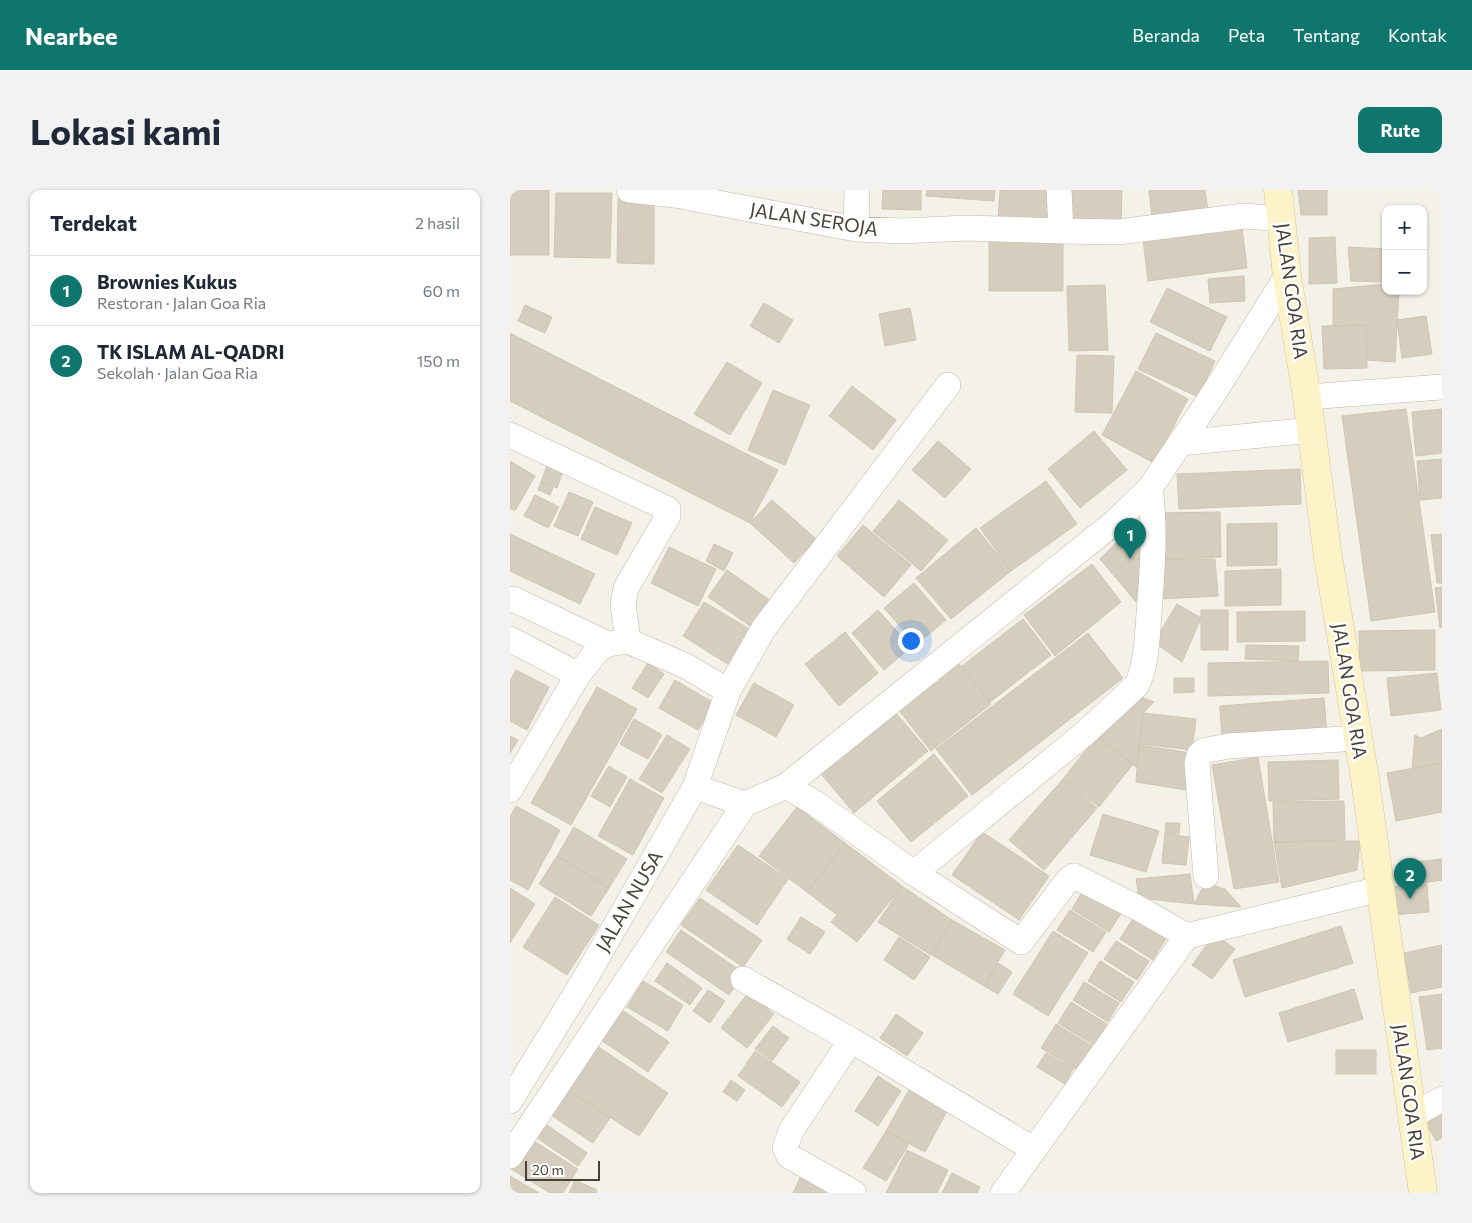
<!DOCTYPE html>
<html lang="id">
<meta charset="utf-8">
<style>
body{margin:0;font-family:Commissioner,sans-serif;background:#f2f2f3;color:#1f2937}
.controls{position:absolute;right:15px;top:15px;display:grid;overflow:hidden;border-radius:10px;box-shadow:0 1px 4px #0004}
.controls button{width:45px;height:45px;display:grid;place-items:center;padding:0;border:0;border-bottom:1px solid #e0e1e3;background:#fff;color:#1f2937;font:25px sans-serif}
.scale{position:absolute;left:15px;bottom:12px;width:75px;box-sizing:border-box;padding-left:5px;border:2px solid #474137;border-top:0;font-size:14px;line-height:18px;white-space:nowrap;color:#474137;-webkit-text-stroke:4px #fff;paint-order:stroke}
.you{position:absolute;left:400px;top:450px;width:18px;height:18px;margin:-12px;border:4px solid #fff;border-radius:50%;background:#1a73e8;box-shadow:0 0 0 8px #1a73e833}
.badge{display:grid;place-items:center;width:32px;height:32px;border-radius:50%;background:#0f766e;color:#fff;font-size:16px;font-weight:700}
.pin{position:absolute;translate:-50% -41px;filter:drop-shadow(0 1px 2px #0008)}
.pin::after{content:'';position:absolute;top:26px;width:18px;height:15px;background:inherit;clip-path:polygon(0 0,100% 0,50% 100%)}
.list{margin:0;padding:0;list-style:none}
h2{display:flex;justify-content:space-between;align-items:center;height:65px;margin:0;padding:0 20px;font-size:21px}
h2 small{font-size:16px;font-weight:400;color:#747a83}
.list li{display:grid;grid-template-columns:32px 1fr auto;gap:15px;align-items:center;box-sizing:border-box;height:70px;padding:0 20px;border-top:1px solid #e0e1e3}
.list b{display:block;font-size:19px;white-space:nowrap}
.list p{margin:0;font-size:16px;white-space:nowrap;color:#747a83}
.list em{font-size:16px;font-style:normal;color:#747a83}
.map{position:relative;flex:none;width:932px;height:1003px;overflow:hidden;border-radius:10px}
header{display:flex;align-items:center;gap:30px;box-sizing:border-box;height:70px;padding:0 25px;background:#0f766e;color:#fff}
header strong{font-size:24px}
nav{display:flex;gap:28px;margin-inline-start:auto;font-size:18px}
.intro{display:flex;align-items:center;justify-content:space-between;box-sizing:border-box;height:120px;padding:0 30px}
h1{margin:0;font-size:35px}
.button{padding:12px 22px;border-radius:10px;background:#0f766e;color:#fff;font-size:18px;font-weight:700}
main{display:flex;gap:30px;padding:0 30px}
aside{flex:1;background:#fff;border-radius:10px;box-shadow:0 1px 4px #0004}
.map>svg:first-child{display:block}
</style>
<header>
<strong>Nearbee</strong>
<nav><a>Beranda</a><a>Peta</a><a>Tentang</a><a>Kontak</a></nav>
</header>
<div class="intro"><h1>Lokasi kami</h1><a class="button">Rute</a></div>
<main>
<aside>
<h2>Terdekat<small>2 hasil</small></h2>
<ul class="list">
<li><span class="badge">1</span><div><b>Brownies Kukus</b><p>Restoran · Jalan Goa Ria</p></div><em>60 m</em></li>
<li><span class="badge">2</span><div><b>TK ISLAM AL-QADRI</b><p>Sekolah · Jalan Goa Ria</p></div><em>150 m</em></li>
</ul>
</aside>
<div class="map">
<svg width="932" height="1003" viewBox="0 0 932 1003">
<rect width="100%" height="100%" fill="#f4f1e8"/>
<!-- building -->
<path fill="#d5cdbd" stroke="#d0c5b1" d="M 0,0 L 39,0 L 39,65 L 0,65 Z
M 373,0 L 411,0 L 411,20 L 372,19 Z
M 417,0 L 485,0 L 484,11 L 416,6 Z
M 490,0 L 541,0 L 540,32 L 488,29 Z
M 558,0 L 612,0 L 611,32 L 558,31 Z
M 639,0 L 695,0 L 698,20 L 642,27 Z
M 788,0 L 817,0 L 817,25 L 791,25 Z
M 46,3 L 102,3 L 100,68 L 44,67 Z
M 108,8 L 144,9 L 144,74 L 107,73 Z
M 731,29 L 737,78 L 638,91 L 632,41 Z
M 479,46 L 553,46 L 553,101 L 479,101 Z
M 825,47 L 827,93 L 799,94 L 799,48 Z
M 838,57 L 876,59 L 876,92 L 841,91 Z
M 734,86 L 735,111 L 700,113 L 698,89 Z
M 876,94 L 876,101 L 889,101 L 885,172 L 857,170 L 856,135 L 823,136 L 823,99 Z
M 595,95 L 598,160 L 559,161 L 557,96 Z
M 657,98 L 717,127 L 700,161 L 640,132 Z
M 254,113 L 283,130 L 269,153 L 240,136 Z
M 15,115 L 42,127 L 35,143 L 8,131 Z
M 400,118 L 406,150 L 375,156 L 369,124 Z
M 916,126 L 922,164 L 892,168 L 887,130 Z
M 856,135 L 857,178 L 814,179 L 812,136 Z
M 0,143 L 268,280 L 240,333 L 0,211 Z
M 646,143 L 705,171 L 688,207 L 628,179 Z
M 567,165 L 604,166 L 602,223 L 565,222 Z
M 217,172 L 252,193 L 220,245 L 184,224 Z
M 626,181 L 678,209 L 644,273 L 592,245 Z
M 342,196 L 386,230 L 363,260 L 319,226 Z
M 263,200 L 300,215 L 275,275 L 238,260 Z
M 896,219 L 925,422 L 861,431 L 832,226 Z
M 932,219 L 932,263 L 906,266 L 902,222 Z
M 584,241 L 617,280 L 570,318 L 538,279 Z
M 428,251 L 461,279 L 435,308 L 402,280 Z
M 932,269 L 932,308 L 910,310 L 907,271 Z
M 0,271 L 25,286 L 5,321 L 0,318 Z
M 38,273 L 54,278 L 47,298 L 31,292 Z
M 790,279 L 791,314 L 669,319 L 667,284 Z
M 536,291 L 567,334 L 501,381 L 470,338 Z
M 31,292 L 43,297 L 40,305 L 28,300 Z
M 59,302 L 83,312 L 68,346 L 44,336 Z
M 25,305 L 49,317 L 38,338 L 14,326 Z
M 262,310 L 306,349 L 284,373 L 240,333 Z
M 389,310 L 438,350 L 411,381 L 363,341 Z
M 85,317 L 122,333 L 107,365 L 71,349 Z
M 710,322 L 711,367 L 652,369 L 650,323 Z
M 767,333 L 767,375 L 717,376 L 717,334 Z
M 353,335 L 401,375 L 374,407 L 327,366 Z
M 466,338 L 501,381 L 441,429 L 406,388 Z
M 621,338 L 634,344 L 626,412 L 590,369 Z
M 0,344 L 85,384 L 70,414 L 0,381 Z
M 932,344 L 932,393 L 927,393 L 921,345 Z
M 204,354 L 223,363 L 214,381 L 196,371 Z
M 159,357 L 206,379 L 188,416 L 141,393 Z
M 652,369 L 705,369 L 708,406 L 652,409 Z
M 582,374 L 611,412 L 545,466 L 514,425 Z
M 771,379 L 771,415 L 715,416 L 715,381 Z
M 217,380 L 265,414 L 246,440 L 198,407 Z
M 404,393 L 436,430 L 406,455 L 374,418 Z
M 932,397 L 932,437 L 930,438 L 925,398 Z
M 194,412 L 246,443 L 224,478 L 173,446 Z
M 667,414 L 691,428 L 672,472 L 644,452 Z
M 368,420 L 401,457 L 374,480 L 342,443 Z
M 691,420 L 718,420 L 718,460 L 691,460 Z
M 795,421 L 795,451 L 727,452 L 727,422 Z
M 513,429 L 541,465 L 480,512 L 452,476 Z
M 925,440 L 925,480 L 850,481 L 849,441 Z
M 335,442 L 368,483 L 329,516 L 295,474 Z
M 578,443 L 613,488 L 462,605 L 426,559 Z
M 736,455 L 789,456 L 788,471 L 735,469 Z
M 447,471 L 481,514 L 421,561 L 387,518 Z
M 818,471 L 819,503 L 698,506 L 698,473 Z
M 138,473 L 154,484 L 138,508 L 122,498 Z
M 6,480 L 39,497 L 17,540 L 0,531 L 0,491 Z
M 927,483 L 931,520 L 881,526 L 877,488 Z
M 664,488 L 684,488 L 684,502 L 664,503 Z
M 165,490 L 204,513 L 188,540 L 149,518 Z
M 244,493 L 284,515 L 266,547 L 226,525 Z
M 87,497 L 127,519 L 61,635 L 21,613 Z
M 631,507 L 644,512 L 633,523 L 627,578 L 587,546 Z
M 814,508 L 817,545 L 712,552 L 710,516 Z
M 381,517 L 418,561 L 344,623 L 307,579 Z
M 633,523 L 686,529 L 682,560 L 630,554 Z
M 124,529 L 152,545 L 138,569 L 110,554 Z
M 932,539 L 932,573 L 902,578 L 905,545 L 911,548 Z
M 157,545 L 180,559 L 152,603 L 129,589 Z
M 0,546 L 8,550 L 0,563 Z
M 587,546 L 623,574 L 589,617 L 553,589 Z
M 629,555 L 681,563 L 677,600 L 626,592 Z
M 424,564 L 458,606 L 401,652 L 367,611 Z
M 748,567 L 769,692 L 724,699 L 702,575 Z
M 828,570 L 829,609 L 759,611 L 758,572 Z
M 932,573 L 932,622 L 886,631 L 877,583 Z
M 99,576 L 117,587 L 100,617 L 81,606 Z
M 120,589 L 154,608 L 123,665 L 88,646 Z
M 553,589 L 587,618 L 534,680 L 499,650 Z
M 834,611 L 835,650 L 764,652 L 763,612 Z
M 6,616 L 50,640 L 18,700 L 0,690 L 0,627 Z
M 287,617 L 335,653 L 297,702 L 249,666 Z
M 593,624 L 649,641 L 636,682 L 580,665 Z
M 656,633 L 670,633 L 669,644 L 655,644 Z
M 64,637 L 117,669 L 99,698 L 47,666 Z
M 472,642 L 539,686 L 509,730 L 442,685 Z
M 655,644 L 679,647 L 676,675 L 652,673 Z
M 850,651 L 847,680 L 772,698 L 764,652 Z
M 335,653 L 392,696 L 347,752 L 321,732 L 327,725 L 297,702 Z
M 228,655 L 278,689 L 247,735 L 196,700 Z
M 47,666 L 99,698 L 81,726 L 29,694 Z
M 932,669 L 932,690 L 907,694 L 904,672 Z
M 680,684 L 684,714 L 629,708 L 626,689 Z
M 695,693 L 715,699 L 731,717 L 684,714 Z
M 907,694 L 917,694 L 919,722 L 883,725 L 881,697 Z
M 392,696 L 442,730 L 421,765 L 368,732 Z
M 0,698 L 25,714 L 0,753 Z
M 574,699 L 612,722 L 599,742 L 562,719 Z
M 45,707 L 89,735 L 57,785 L 13,757 Z
M 190,708 L 252,750 L 233,777 L 171,735 Z
M 560,720 L 596,742 L 583,762 L 547,740 Z
M 291,727 L 315,742 L 300,764 L 277,749 Z
M 624,727 L 657,747 L 643,770 L 610,749 Z
M 442,730 L 495,760 L 474,796 L 422,765 Z
M 831,736 L 843,773 L 735,807 L 723,770 Z
M 171,740 L 234,783 L 219,805 L 156,762 Z
M 543,741 L 578,763 L 538,826 L 503,804 Z
M 705,744 L 725,759 L 702,789 L 682,775 Z
M 389,747 L 420,767 L 404,790 L 374,770 Z
M 606,751 L 639,771 L 627,790 L 594,769 Z
M 932,755 L 932,797 L 901,803 L 894,763 Z
M 590,771 L 624,792 L 611,812 L 578,791 Z
M 157,773 L 192,798 L 180,815 L 145,791 Z
M 488,773 L 502,782 L 488,804 L 474,796 Z
M 133,791 L 173,815 L 158,841 L 117,817 Z
M 574,792 L 609,813 L 598,832 L 563,810 Z
M 844,799 L 853,829 L 778,852 L 769,823 Z
M 198,800 L 215,811 L 200,833 L 183,821 Z
M 238,803 L 264,824 L 237,858 L 211,838 Z
M 932,804 L 932,858 L 917,860 L 909,807 Z
M 561,812 L 597,834 L 584,855 L 548,833 Z
M 112,820 L 159,852 L 138,882 L 91,850 Z
M 386,824 L 413,843 L 397,866 L 370,848 Z
M 546,834 L 582,856 L 567,880 L 531,858 Z
M 263,836 L 279,848 L 262,871 L 245,859 Z
M 87,856 L 158,903 L 129,946 L 58,900 Z
M 826,860 L 866,860 L 866,884 L 826,884 Z
M 245,861 L 290,892 L 272,917 L 228,886 Z
M 536,863 L 563,879 L 555,894 L 527,877 Z
M 368,886 L 391,901 L 368,936 L 345,921 Z
M 221,890 L 235,900 L 227,911 L 213,902 Z
M 404,891 L 442,912 L 415,962 L 376,941 Z
M 58,900 L 100,928 L 83,953 L 41,925 Z
M 932,925 L 932,948 L 926,951 L 916,933 Z
M 37,935 L 77,963 L 68,976 L 27,948 Z
M 376,941 L 399,954 L 376,991 L 353,978 Z
M 19,948 L 68,979 L 53,1003 L 40,1003 L 0,978 Z
M 397,960 L 438,980 L 427,1003 L 376,1003 Z
M 442,983 L 470,997 L 467,1003 L 432,1003 Z
M 0,986 L 29,1003 L 0,1003 Z
M 290,988 L 317,1001 L 315,1003 L 283,1003 Z
M 65,990 L 87,1000 L 86,1003 L 59,1003 Z"/>
<g fill="none" stroke-linecap="round" stroke-linejoin="round">
<!-- street casing -->
<g stroke="#bfb9aa" stroke-width="26">
<path id="street" d="M 119,0 L 165,5 L 346,39 L 392,41 L 457,38 L 551,41
M 549,0 L 551,41 L 608,42 L 735,26 L 772,29
M 346,39 L 347,0
M 797,207 L 932,197
M 0,245 L 158,319 L 158,326 L 116,398 L 113,414 L 118,451
M 670,253 L 801,240
M 0,410 L 3,409 L 98,454
M 0,449 L 68,485
M 276,596 L 305,613 L 404,683 L 511,752 L 558,690 L 564,686 L 628,718 L 677,746
M 185,597 L 235,614
M 0,600 L 68,485 L 88,460 L 98,454 L 118,451 L 176,476 L 218,501
M 404,683 L 574,544 L 627,495 C 637,473 637,448 639,424 C 642,382 646,339 640,298
M 696,686 L 687,574 L 689,565 L 693,561 L 718,556 L 848,548
M 233,789 L 341,850 L 523,959
M 341,850 L 281,941 L 275,958 L 279,966 L 344,1003
M 0,911 L 76,787 L 185,597 L 218,501 L 254,438 L 438,195
M 902,926 L 932,909
M 0,966 L 235,614 L 276,596 L 606,331 L 640,298 L 700,209 L 777,86
M 493,1003 L 677,746 L 870,699"/>
</g>
<!-- secondary casing -->
<g stroke="#d3c699" stroke-width="29">
<path id="secondary" d="M 768,0 L 777,86 L 797,207 L 818,367 L 855,589 L 913,1003"/>
</g>
<!-- street -->
<use href="#street" stroke="#fff" stroke-width="25"/>
<!-- secondary -->
<use href="#secondary" stroke="#fdf3c8" stroke-width="28"/>
</g>
<g text-anchor="middle" stroke-width="5" stroke-linejoin="round" paint-order="stroke">
<!-- street labels -->
<g font-size="19" fill="#474137" stroke="#fff">
<text transform="translate(304 29) rotate(9)" y="7">JALAN SEROJA</text>
<text transform="translate(782 101) rotate(82)" y="7">JALAN GOA RIA</text>
<text transform="translate(840 501) rotate(81)" y="7">JALAN GOA RIA</text>
<text transform="translate(119 711) rotate(-60)" y="7">JALAN NUSA</text>
<text transform="translate(899 902) rotate(82)" y="7">JALAN GOA RIA</text>
</g>
</g>
</svg>
<div class="controls">
<button>+</button>
<button>−</button>
</div>
<div class="scale">20 m</div>
<div class="you"></div>
<div class="pin badge" style="left:620px;top:369px">1</div>
<div class="pin badge" style="left:900px;top:709px">2</div>
</div>
</main>
